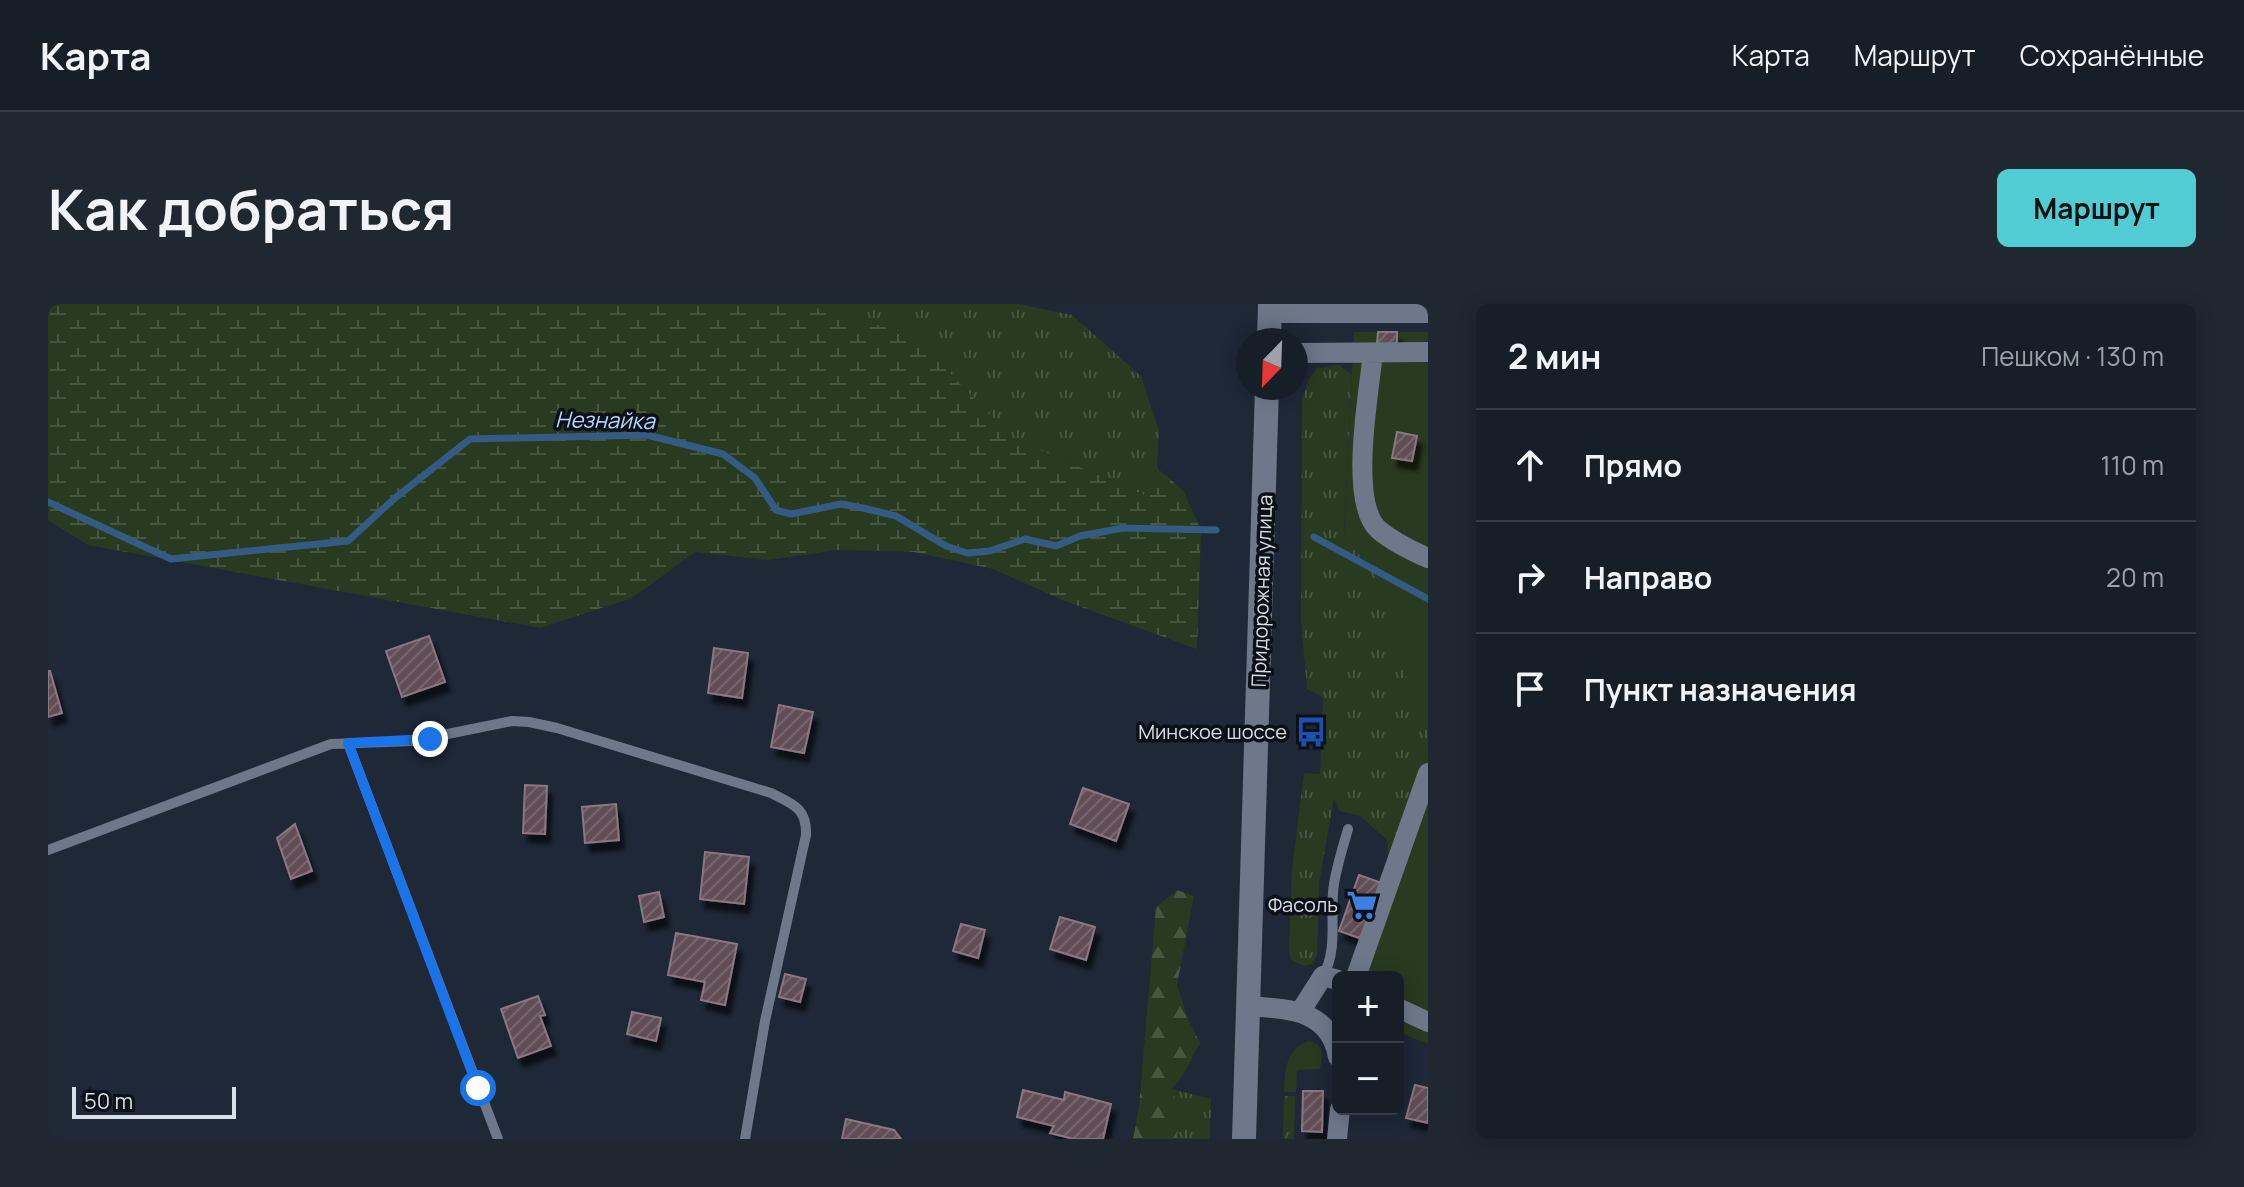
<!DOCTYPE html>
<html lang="ru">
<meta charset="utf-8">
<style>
body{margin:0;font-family:Manrope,sans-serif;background:#1f2730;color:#f1f3f6}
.controls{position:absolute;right:24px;bottom:24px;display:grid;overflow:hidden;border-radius:12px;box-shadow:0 4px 20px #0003}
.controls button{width:72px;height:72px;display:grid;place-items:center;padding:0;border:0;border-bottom:2px solid #353c45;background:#161e28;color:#f1f3f6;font:40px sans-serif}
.compass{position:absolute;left:1188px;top:24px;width:72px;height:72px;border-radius:50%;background:#161e28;box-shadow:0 4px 20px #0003;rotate:203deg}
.scale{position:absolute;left:24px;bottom:20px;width:164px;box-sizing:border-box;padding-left:8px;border:4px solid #d9dfe9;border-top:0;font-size:22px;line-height:28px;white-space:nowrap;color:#d9dfe9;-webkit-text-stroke:6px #0c1017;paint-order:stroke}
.stop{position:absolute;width:24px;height:24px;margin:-18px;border:6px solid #1a73e8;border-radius:50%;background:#fff}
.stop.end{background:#1a73e8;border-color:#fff;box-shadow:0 2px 8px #0008}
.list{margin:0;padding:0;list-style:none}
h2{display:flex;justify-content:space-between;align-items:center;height:104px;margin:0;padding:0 32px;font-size:34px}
h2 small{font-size:26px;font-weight:400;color:#9ea2a8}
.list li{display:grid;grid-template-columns:52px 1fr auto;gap:24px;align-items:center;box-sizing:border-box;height:112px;padding:0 32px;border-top:2px solid #353c45}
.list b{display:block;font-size:30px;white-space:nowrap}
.list em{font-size:26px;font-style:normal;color:#9ea2a8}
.icon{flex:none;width:44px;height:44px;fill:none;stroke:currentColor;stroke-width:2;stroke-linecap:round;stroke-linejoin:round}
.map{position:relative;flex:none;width:1380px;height:835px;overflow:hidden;border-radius:12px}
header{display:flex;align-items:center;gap:48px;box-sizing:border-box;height:112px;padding:0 40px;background:#161e28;border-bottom:2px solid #353c45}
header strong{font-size:38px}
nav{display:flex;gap:44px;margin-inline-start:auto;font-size:28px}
.intro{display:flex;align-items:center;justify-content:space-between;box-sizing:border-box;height:192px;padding:0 48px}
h1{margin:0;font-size:56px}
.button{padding:20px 36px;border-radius:12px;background:#51ccd4;color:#111;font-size:28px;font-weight:700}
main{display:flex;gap:48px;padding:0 48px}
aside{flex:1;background:#161e28;border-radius:12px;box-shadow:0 4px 20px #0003}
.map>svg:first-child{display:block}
</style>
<header>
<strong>Карта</strong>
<nav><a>Карта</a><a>Маршрут</a><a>Сохранённые</a></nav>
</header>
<div class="intro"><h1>Как добраться</h1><a class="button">Маршрут</a></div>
<main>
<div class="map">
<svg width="1380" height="835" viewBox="0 0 1380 835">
<defs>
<pattern id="grass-tufts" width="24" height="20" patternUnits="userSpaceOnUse" patternTransform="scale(2)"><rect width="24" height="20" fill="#283a20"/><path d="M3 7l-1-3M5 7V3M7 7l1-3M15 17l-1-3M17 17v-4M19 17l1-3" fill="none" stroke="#475640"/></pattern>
<pattern id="forest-firs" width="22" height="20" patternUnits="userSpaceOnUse" patternTransform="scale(2)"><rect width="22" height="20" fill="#283a20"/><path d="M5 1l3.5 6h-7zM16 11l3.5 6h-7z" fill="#475640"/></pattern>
<pattern id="wetland-marsh" width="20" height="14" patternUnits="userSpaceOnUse" patternTransform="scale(2)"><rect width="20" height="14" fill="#283a20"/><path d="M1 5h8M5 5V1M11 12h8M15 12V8" fill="none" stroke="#475640"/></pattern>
<pattern id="building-hatch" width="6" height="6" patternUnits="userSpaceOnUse" patternTransform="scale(2)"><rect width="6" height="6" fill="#614d56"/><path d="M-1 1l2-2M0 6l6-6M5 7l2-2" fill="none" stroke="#77666e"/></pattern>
<filter id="shadow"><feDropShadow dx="5" dy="9" stdDeviation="2" flood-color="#0009"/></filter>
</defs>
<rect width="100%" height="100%" fill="#1e2836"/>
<!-- grass -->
<path fill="url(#grass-tufts)" d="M 755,0 L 970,0 L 1024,11 L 1093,72 L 1111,127 L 1109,164 L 1096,191 L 964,134 L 865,31 Z
M 1291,61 L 1304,71 L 1296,230 L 1380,298 L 1380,449 L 1340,556 L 1339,536 L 1312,512 L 1292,507 L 1286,494 L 1271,579 L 1269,651 L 1264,660 L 1256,662 L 1243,656 L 1241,645 L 1244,565 L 1256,469 L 1272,470 L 1275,393 L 1259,385 L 1253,317 L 1254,95 L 1261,75 L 1269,64 Z
M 1260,737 C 1277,739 1274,752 1272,765 L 1249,766 L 1248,788 L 1236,788 C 1237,766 1237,747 1260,737 Z
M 1124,785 L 1163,795 L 1162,835 L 1129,835 L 1131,808 Z
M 1236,792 L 1247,792 L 1246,835 L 1235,835 Z"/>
<!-- forest -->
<path fill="url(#forest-firs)" d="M 1129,586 L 1146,592 L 1129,681 L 1141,717 L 1152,739 L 1135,771 L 1124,785 L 1131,808 L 1129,835 L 1085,835 L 1091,803 L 1108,603 Z"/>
<!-- wetland -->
<path fill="url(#wetland-marsh)" d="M 0,0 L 755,0 L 865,31 L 964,134 L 1096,191 L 1109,164 L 1135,186 L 1153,226 L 1149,345 L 1014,296 L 945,265 L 866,248 L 790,246 L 719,256 L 647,248 L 584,294 L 492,324 L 40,241 L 0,216 Z"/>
<!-- green -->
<path fill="#283a20" d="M 1306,28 L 1380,28 L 1380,423 L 1338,327 L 1358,310 L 1296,231 Z
M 1380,449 L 1380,740 L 1350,728 L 1350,673 L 1296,673 Z"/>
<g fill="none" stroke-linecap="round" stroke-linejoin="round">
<!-- stream -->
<path stroke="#345b84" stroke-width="7" d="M 0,198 L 123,255 L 300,237 L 347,194 L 422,135 L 599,131 L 675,150 L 707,174 L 728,206 L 743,210 L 793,200 L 815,204 L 848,212 L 898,242 L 919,249 L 942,247 L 977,235 L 1008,242 L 1032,232 L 1075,224 L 1168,226
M 1266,233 L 1380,295"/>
</g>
<!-- building -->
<path fill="url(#building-hatch)" stroke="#8c7781" stroke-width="2" filter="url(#shadow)" d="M 1330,28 L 1349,28 L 1349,41 L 1329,40 Z
M 1349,128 L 1369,132 L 1364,157 L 1344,154 Z
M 381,332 L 397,378 L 354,393 L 338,347 Z
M 666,344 L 700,349 L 694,394 L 660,389 Z
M 0,367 L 2,367 L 14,409 L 0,413 Z
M 731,401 L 765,408 L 756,449 L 723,443 Z
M 477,481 L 499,482 L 497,530 L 475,529 Z
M 1035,484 L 1081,500 L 1068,537 L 1022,520 Z
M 568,500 L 571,536 L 537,539 L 534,503 Z
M 247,520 L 264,567 L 243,575 L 229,534 Z
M 657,548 L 701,553 L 696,600 L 652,595 Z
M 1311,571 L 1334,579 L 1314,635 L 1291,627 Z
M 611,588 L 616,613 L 596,618 L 591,592 Z
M 1012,613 L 1047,623 L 1038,656 L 1002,645 Z
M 913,620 L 937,626 L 930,654 L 905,647 Z
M 628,629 L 689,640 L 677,701 L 653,696 L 657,678 L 620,671 Z
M 737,670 L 758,675 L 752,698 L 731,693 Z
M 490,692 L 497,711 L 492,712 L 503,742 L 470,754 L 453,705 Z
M 584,708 L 613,714 L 608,737 L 579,730 Z
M 1367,781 L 1380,784 L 1380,819 L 1358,814 Z
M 975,786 L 1016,796 L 1017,788 L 1063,800 L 1055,835 L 1026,835 L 1002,829 L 1006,822 L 969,813 Z
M 1255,787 L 1275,787 L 1274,828 L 1254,827 Z
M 798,815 L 846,826 L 853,835 L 794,835 Z"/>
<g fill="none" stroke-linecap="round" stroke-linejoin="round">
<!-- lane -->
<path stroke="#6d798a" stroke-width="10" d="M 300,439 L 450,835
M 0,546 L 283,440 L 365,437 L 464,417 L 481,418 L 509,424 L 723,489 C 745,500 759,504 758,531 L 717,717 L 697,835
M 1275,672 C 1291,644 1281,610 1286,580 C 1289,561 1295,543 1300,525"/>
<!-- street -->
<path stroke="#6d798a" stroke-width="20" d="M 1222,9 L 1380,9
M 1248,49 L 1380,48
M 1325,49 C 1321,88 1300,200 1331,226 C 1344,237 1364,247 1380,254
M 1308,673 L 1380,469
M 1200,702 C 1239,705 1282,705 1290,753
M 1350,704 L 1380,718
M 1252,708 L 1275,672 L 1290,676
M 1289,835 L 1292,805"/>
<!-- secondary -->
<path stroke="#6d798a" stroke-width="24" d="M 1221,36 L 1222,0
M 1196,835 L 1219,84"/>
</g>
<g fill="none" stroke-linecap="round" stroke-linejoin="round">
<!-- route -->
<path stroke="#1a73e8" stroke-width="10" d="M 382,435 L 300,439 L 430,784"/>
</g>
<!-- icons -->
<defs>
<g id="bus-bare" transform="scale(2.4)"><path d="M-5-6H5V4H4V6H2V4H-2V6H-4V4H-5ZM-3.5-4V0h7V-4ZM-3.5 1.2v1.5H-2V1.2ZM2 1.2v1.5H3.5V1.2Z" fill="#1a4fb4" stroke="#0c1017" stroke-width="2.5" paint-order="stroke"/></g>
<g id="supermarket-bare" transform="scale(2.4)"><path d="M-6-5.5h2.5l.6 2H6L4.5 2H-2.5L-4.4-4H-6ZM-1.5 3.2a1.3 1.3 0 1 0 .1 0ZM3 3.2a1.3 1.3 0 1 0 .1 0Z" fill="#3f7fe0" stroke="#0c1017" stroke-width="2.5" paint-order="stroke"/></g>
</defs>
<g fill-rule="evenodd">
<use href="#bus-bare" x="1263" y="428"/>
<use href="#supermarket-bare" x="1314" y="601"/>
</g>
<g text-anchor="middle" stroke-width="7" stroke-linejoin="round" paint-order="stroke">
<!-- street labels -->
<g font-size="20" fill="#d9dfe9" stroke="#0c1017">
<text transform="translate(1214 287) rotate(-88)" y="7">Придорожная улица</text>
</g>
<!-- poi labels -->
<g font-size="20" fill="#d9dfe9" stroke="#0c1017" text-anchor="end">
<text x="1239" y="435">Минское шоссе</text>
<text x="1290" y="608">Фасоль</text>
</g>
<!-- water labels -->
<g font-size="22" font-style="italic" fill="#b3d6fd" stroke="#0c1017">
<text transform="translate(557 116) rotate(1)" y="8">Незнайка</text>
</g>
</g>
</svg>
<div class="controls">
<button>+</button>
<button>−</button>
</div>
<svg class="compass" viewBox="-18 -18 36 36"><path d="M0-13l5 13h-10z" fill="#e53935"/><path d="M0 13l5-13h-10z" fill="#9ea2a8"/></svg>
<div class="scale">50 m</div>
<div class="stop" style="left:430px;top:784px"></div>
<div class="stop end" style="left:382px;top:435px"></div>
</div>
<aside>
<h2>2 мин<small>Пешком · 130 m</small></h2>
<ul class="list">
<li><svg class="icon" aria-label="ahead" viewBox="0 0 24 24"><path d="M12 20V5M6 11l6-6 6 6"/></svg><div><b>Прямо</b></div><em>110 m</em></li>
<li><svg class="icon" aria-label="right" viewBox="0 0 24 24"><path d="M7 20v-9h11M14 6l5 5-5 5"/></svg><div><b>Направо</b></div><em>20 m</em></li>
<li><svg class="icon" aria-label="arrive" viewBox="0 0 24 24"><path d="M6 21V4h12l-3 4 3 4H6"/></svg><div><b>Пункт назначения</b></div></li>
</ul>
</aside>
</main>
